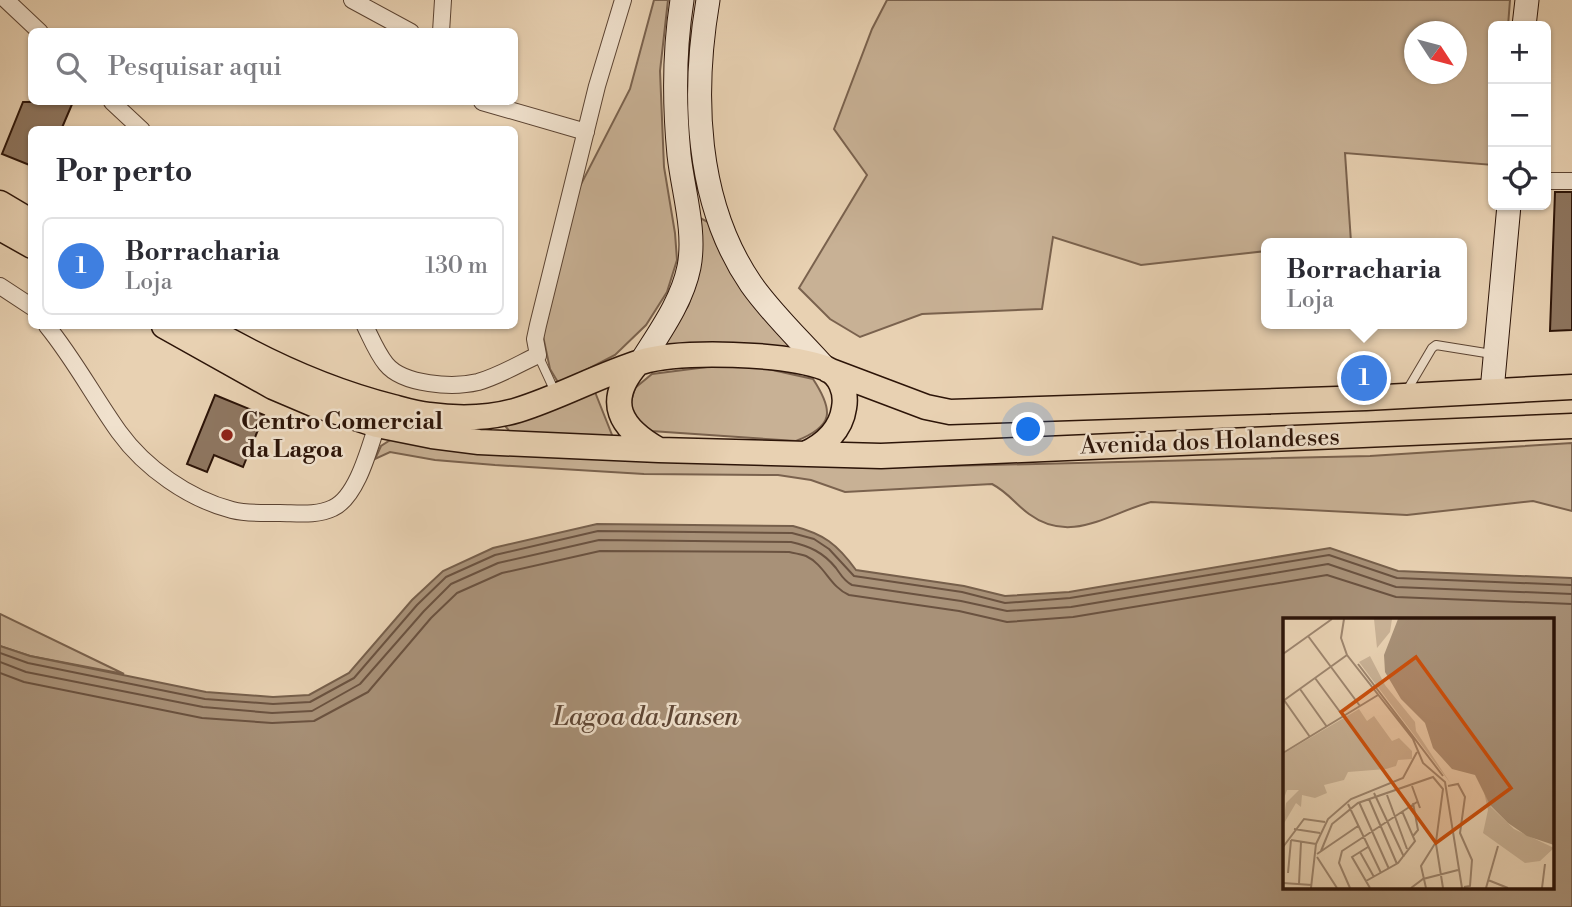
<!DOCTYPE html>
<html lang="pt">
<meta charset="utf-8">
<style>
body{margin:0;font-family:"Libre Bodoni",serif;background:#f2f2f3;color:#2b2b33}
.controls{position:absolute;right:21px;top:21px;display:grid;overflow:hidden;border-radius:10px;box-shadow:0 2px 5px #0004}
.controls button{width:63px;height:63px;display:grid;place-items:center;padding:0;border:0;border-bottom:2px solid #e1e1e2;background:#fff;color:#2b2b33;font:35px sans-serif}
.compass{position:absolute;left:1404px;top:21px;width:63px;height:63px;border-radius:50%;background:#fff;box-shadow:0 2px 5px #0004;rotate:126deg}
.you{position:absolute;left:1029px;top:430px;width:24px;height:24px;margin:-18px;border:5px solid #fff;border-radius:50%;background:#1a73e8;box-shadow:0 0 0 10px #1a73e833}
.badge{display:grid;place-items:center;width:46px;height:46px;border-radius:50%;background:#8f2418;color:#fff;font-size:23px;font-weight:700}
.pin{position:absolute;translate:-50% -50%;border:4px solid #fff;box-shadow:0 2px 7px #0006}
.popup{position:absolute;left:1261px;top:238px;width:206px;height:91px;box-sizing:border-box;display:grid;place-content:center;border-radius:10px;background:#fff;filter:drop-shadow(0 2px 5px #0005);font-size:23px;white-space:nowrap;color:#7c7c81}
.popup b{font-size:26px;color:#2b2b33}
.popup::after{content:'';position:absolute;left:50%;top:100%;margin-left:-14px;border:14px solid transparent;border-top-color:#fff}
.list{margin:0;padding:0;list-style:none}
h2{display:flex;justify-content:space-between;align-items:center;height:91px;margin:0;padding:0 28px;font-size:30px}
h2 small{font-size:23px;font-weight:400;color:#7c7c81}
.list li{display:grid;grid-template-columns:46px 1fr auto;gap:21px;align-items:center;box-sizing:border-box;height:98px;margin:0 14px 14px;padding:0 14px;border:2px solid #e1e1e2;border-radius:10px}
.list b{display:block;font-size:26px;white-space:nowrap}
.list p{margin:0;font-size:23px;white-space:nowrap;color:#7c7c81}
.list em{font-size:23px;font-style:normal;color:#7c7c81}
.icon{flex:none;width:38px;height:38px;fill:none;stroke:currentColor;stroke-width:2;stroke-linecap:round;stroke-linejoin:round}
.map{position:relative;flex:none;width:1572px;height:907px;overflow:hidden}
.search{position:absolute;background:#fff;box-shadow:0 2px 5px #0004;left:28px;top:28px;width:490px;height:77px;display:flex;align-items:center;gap:18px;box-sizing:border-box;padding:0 24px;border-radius:10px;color:#7c7c81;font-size:26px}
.panel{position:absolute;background:#fff;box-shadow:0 2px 5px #0004;left:28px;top:126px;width:490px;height:203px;border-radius:10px}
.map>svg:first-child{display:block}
</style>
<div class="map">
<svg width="1572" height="907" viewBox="0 0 1572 907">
<rect width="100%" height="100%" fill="#e8d1b2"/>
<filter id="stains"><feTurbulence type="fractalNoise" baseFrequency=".00286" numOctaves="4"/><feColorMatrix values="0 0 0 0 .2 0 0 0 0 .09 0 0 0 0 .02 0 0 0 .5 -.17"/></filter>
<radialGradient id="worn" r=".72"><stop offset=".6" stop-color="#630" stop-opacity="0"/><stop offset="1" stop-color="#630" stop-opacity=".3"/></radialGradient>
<!-- green -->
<path fill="#c8b195" stroke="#7a624e" stroke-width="2" fill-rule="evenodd" d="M 654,0 L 668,0 L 660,71 L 664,167 L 675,233 L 677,260 L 667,292 L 646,325 L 615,355 L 559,384 L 550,369 L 543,336 L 578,190 L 630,89 Z
M 887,0 L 1510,0 L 1508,26 L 1493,26 L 1493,165 L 1345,153 L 1351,242 L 1266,243 L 1266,251 L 1141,265 L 1053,237 L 1042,309 L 922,314 L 860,337 L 830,319 L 799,288 L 867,175 L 834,129 L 872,29 ZM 1414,32 L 1456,32 L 1456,74 L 1414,74 Z
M 700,218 L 714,225 L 796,348 L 659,349 L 688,306 L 698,274 Z
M 707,367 L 759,367 L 813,379 C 834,411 834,426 796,441 L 651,431 L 635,420 L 630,405 L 635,388 L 652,374 Z
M 595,392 L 614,440 L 515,437 L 504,425 Z
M 392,439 L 864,468 L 1370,456 L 1572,443 L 1572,511 L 1533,501 L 1407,515 L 1151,502 C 1109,513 1071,545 1029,514 C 1015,504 1009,493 992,484 L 845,492 L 811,480 L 778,475 L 644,474 L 495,465 L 435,460 L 390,452 L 375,459 L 381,446 Z
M 0,614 L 124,674 L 30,656 L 0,646 Z"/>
<!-- water -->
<path fill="#a89178" stroke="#765f4b" stroke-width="2" fill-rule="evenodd" d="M 597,524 L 793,526 C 824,534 837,544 856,570 L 964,586 L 1005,596 L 1069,592 L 1330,548 L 1398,571 L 1572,578 L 1572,907 L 0,907 L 0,646 L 30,656 L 206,692 L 273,697 L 309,695 L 349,673 L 412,600 L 443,571 L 493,548 ZM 1285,620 L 1553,620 L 1553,888 L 1285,888 Z"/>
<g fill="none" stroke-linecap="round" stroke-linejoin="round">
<!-- shore -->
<path stroke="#6a5240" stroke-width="2" d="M 0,653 L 28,663 L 205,699 L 273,704 L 310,702 L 354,678 L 417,605 L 446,577 L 495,555 L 598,531 L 792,533 L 814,539 L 829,549 L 854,576 L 962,592 L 1005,603 L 1070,598 L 1329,555 L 1397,578 L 1572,585
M 0,662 L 26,672 L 203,707 L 272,713 L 312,711 L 360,684 L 424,611 L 451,584 L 498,563 L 599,540 L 791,542 C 809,546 823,552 836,568 C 841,575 844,581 852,585 L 961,601 L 1007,611 L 1071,607 L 1328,564 L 1396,587 L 1572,594
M 0,673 L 24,682 L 202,718 L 272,723 L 314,721 L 368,692 L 431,618 L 457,593 L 502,573 L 600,551 L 789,552 C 794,553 801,554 806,556 C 825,565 830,587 849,595 L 959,611 L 1007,622 L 1073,617 L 1327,575 L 1396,597 L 1572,604"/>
</g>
<!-- building -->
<path fill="#8e7660" stroke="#2c1408" stroke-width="2" d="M 23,102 L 73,102 L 61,130 L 32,130 L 32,166 L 2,154 Z
M 1555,192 L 1572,192 L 1572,330 L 1550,331 Z
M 215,395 L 264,415 L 243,467 L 214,455 L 207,472 L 187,464 Z"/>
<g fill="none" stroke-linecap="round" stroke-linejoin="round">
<!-- lane casing -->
<g stroke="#5b4332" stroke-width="10">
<path id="lane" d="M 538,355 L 556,394
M 1406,392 L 1432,348 L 1436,345 L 1492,354"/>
</g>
<!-- street casing -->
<g stroke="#5b4332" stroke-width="18">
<path id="street" d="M 6,0 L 40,32
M 352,0 L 411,32
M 441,32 L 443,0
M 112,102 L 142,130
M 482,102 L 586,132
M 1546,181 L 1572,181
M 0,286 L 32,307
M 47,326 C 74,359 94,397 119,432 C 145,468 189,499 232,510 C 248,514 264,513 280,513 C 296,513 317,516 333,508 C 357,497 369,449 377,425
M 365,326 C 371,338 377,353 386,364 C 403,385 453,388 478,382 C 499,376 519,364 538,355 L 535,339 L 538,325 L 597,86 L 623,0"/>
</g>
<!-- secondary casing -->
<g stroke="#2c1408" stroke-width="25">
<path id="secondary" d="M 708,0 C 692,94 695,202 751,284 C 772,314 801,341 825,368
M 1524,26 L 1527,0
M 641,362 C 659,333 682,302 689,267 C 696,231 683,191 679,155 C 674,103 674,51 682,0
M 1492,391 L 1509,205"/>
</g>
<!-- primary casing -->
<g stroke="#2c1408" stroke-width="27">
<path id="primary" d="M 0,203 L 32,222
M 0,228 L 32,246
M 164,326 L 273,387 L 313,404 L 377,425 L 432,436 L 479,442 L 659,450 L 881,456 L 1572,426
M 204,326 C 263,361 326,390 393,407 C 404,410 417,414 429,415 C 459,419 488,419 518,410 C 560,397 599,375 641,362 C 681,350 785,353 825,368 C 840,374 847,392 844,408 C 841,430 824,445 805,454
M 637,364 C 604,402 620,428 659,450
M 828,370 L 926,407 L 950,412 L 1366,398 L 1572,387"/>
</g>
<!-- lane -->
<use href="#lane" stroke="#f0e1cd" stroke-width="8"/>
<!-- street -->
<use href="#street" stroke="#f0e1cd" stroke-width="16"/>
<!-- secondary -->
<use href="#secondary" stroke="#f0e1cd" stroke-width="23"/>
<!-- primary -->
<use href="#primary" stroke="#e8d1b2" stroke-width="24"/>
</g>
<!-- markers -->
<circle fill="#8f2418" stroke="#f0e1cd" stroke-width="2.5" cx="227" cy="435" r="7"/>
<g text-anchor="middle" stroke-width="5" stroke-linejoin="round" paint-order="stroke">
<!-- poi labels -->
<g font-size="24" font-weight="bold" fill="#2c1408" stroke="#f0e1cd" text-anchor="start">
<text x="241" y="429">Centro Comercial<tspan x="241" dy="28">da Lagoa</tspan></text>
</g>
<!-- street labels -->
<g font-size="24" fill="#2c1408" stroke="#f0e1cd">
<text transform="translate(1210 441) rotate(-2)" y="8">Avenida dos Holandeses</text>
</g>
<!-- water labels -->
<g font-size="26" font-style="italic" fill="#5e4635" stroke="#f0e1cd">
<text x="646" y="725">Lagoa da Jansen</text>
</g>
</g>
<!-- overview -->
<g transform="translate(1283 618)">
<rect width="271" height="271" fill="#e8d1b2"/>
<path d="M 91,1 L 109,1 L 107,14 L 94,30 ZM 87,38 L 102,67 L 132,104 L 133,113 L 168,166 L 76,44 ZM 76,91 L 84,103 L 91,98 L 109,123 L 116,120 L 129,133 L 129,141 L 115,142 L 113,148 L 103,151 L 65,154 L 61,162 L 41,167 L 44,175 L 32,180 L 19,177 L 18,189 L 13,185 L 0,207 L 3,185 L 16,172 L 4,172 L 0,183 L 0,136 ZM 201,174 L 208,189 L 231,211 L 271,230 L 257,243 L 242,245 L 200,215 L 205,192 Z" fill="#c8b195"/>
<path d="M 115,1 L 271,1 L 271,227 L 244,218 L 225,205 L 207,187 L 192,157 L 169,151 L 150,130 L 142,105 L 118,81 L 102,54 L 101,37 Z" fill="#a89178"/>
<path fill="none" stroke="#9d856e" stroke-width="2" d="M 61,1 L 58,20 L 64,37 L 130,121 L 140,145 L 162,164 L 179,270M 25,18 L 77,88M 0,36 L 49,1M 75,46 L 160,158M 32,60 L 60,98M 17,71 L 44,109M 1,82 L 27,119M 0,83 L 64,37M 0,135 L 95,77M 129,168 L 137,190M 165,168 L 175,166 L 182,179 L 177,215 L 189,242 L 187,268 L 181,269M 91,175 L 121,239M 104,177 L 124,231M 86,181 L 114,246M 76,184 L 106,251M 65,186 L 98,255M 11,211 L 37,215M 130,218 L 135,212 L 130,185M 8,222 L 33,226M 153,226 L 160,270M 0,229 L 21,201 L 42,204M 85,229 L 69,239 L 87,270M 38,233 L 49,206 L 75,185 L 150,159 L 160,171 L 153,224 L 138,248 L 143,270M 77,234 L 91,259M 34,236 L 75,208M 34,239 L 54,270M 5,255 L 8,222M 205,262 L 225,270M 83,263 L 115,245 L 132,223 L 119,193M 0,265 L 29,267M 16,266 L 18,224M 28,270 L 33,226 L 45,201 L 68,181 L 120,160 L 134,134M 67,270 L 56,245 L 59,233 L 134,184M 128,270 L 140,261 L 175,252M 203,270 L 215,228M 259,270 L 262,246"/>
<path fill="#cc4f0b" fill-opacity="0.15" stroke="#cc4f0b" stroke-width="3.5" d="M 133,39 L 228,170 L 153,225 L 58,94 Z"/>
<rect width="271" height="271" fill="none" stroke="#2c1408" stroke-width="3.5"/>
</g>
<rect width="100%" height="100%" filter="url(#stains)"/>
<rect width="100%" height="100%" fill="url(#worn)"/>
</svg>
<div class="controls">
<button>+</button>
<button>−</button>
<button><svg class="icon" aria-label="locate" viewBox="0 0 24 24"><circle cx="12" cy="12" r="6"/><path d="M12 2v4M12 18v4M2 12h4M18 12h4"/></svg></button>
</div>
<svg class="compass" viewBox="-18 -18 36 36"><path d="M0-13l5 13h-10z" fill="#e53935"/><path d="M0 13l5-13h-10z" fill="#7c7c81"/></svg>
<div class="you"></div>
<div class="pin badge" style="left:1364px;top:378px;background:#3f7fe0">1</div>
<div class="popup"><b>Borracharia</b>Loja</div>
<div class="search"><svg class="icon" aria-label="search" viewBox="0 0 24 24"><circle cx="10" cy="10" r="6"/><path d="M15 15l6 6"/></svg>Pesquisar aqui</div>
<section class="panel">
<h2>Por perto<small></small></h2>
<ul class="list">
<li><span class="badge" style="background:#3f7fe0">1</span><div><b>Borracharia</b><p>Loja</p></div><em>130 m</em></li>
</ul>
</section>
</div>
